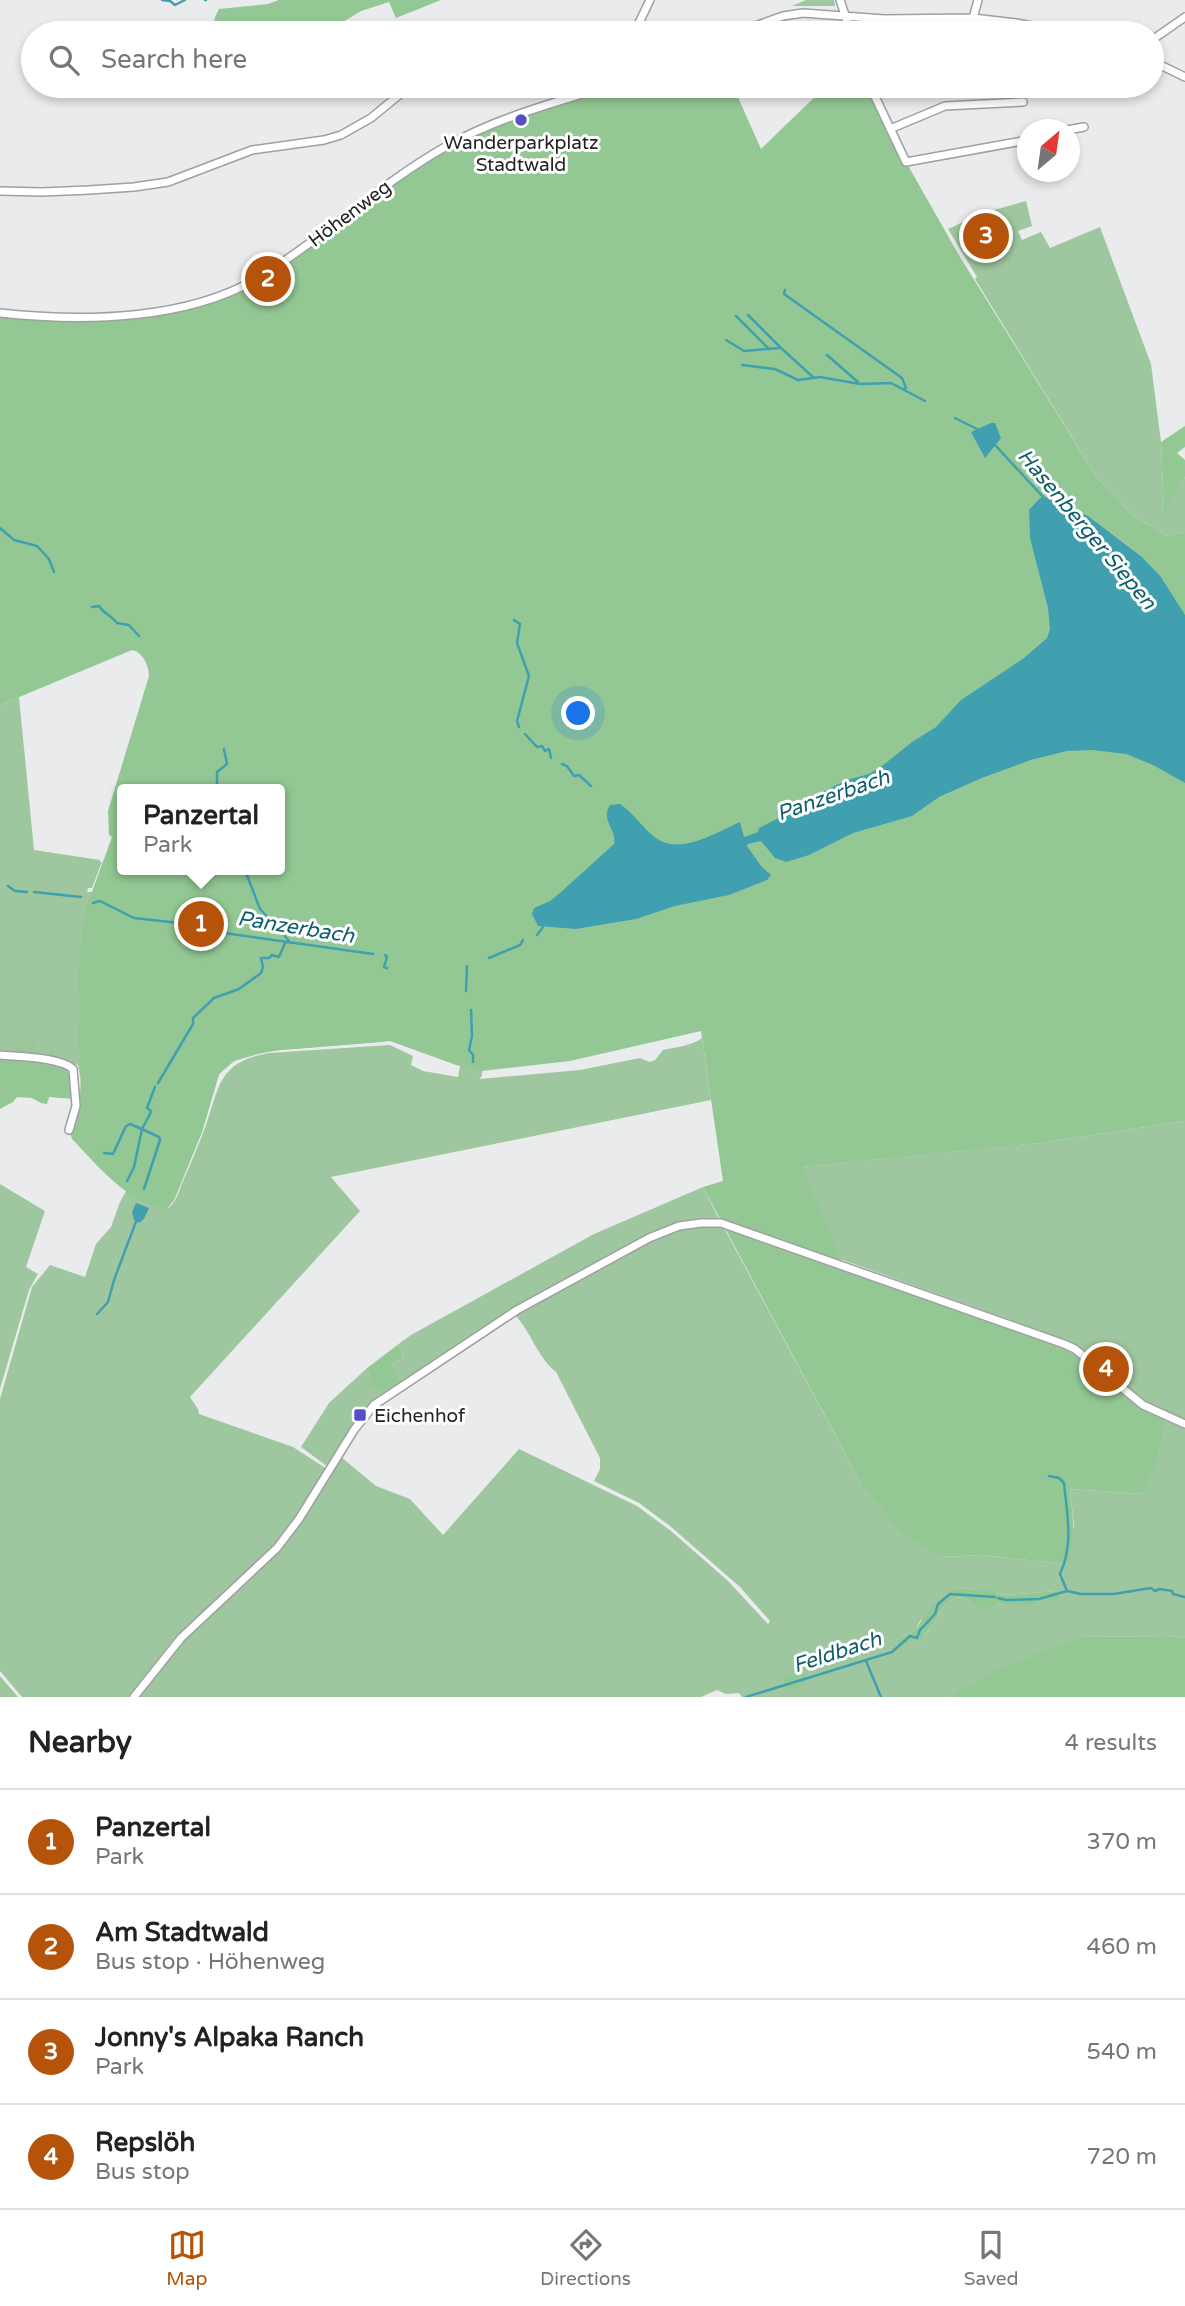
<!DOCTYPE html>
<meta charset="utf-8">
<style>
body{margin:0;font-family:"Varela Round",sans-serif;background:#f6f6f6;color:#222}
.compass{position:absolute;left:1017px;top:119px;width:63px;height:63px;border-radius:50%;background:#fff;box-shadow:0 4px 10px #0003;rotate:29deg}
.you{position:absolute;left:579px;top:714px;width:24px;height:24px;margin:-18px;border:5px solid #fff;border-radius:50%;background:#1a73e8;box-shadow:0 0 0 10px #1a73e833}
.badge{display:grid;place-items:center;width:46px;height:46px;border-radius:50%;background:#b45309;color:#fff;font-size:23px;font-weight:700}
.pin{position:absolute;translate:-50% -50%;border:4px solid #fff;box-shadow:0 2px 7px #0006}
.popup{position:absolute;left:117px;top:784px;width:168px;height:91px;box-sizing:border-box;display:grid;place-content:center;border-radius:7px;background:#fff;filter:drop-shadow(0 2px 5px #0005);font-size:23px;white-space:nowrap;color:#767676}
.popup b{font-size:26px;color:#222}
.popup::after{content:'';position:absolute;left:50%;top:100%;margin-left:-14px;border:14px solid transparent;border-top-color:#fff}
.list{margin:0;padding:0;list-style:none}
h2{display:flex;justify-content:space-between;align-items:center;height:91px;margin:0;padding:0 28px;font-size:30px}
h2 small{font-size:23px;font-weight:400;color:#767676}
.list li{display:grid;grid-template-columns:46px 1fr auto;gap:21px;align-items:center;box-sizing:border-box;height:105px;padding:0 28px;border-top:2px solid #e0e0e0}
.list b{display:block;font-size:26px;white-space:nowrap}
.list p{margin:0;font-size:23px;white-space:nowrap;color:#767676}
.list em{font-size:23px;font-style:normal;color:#767676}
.icon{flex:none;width:38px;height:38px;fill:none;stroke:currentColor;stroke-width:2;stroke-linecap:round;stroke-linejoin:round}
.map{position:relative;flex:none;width:1185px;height:1697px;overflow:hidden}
.search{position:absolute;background:#fff;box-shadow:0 4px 10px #0003;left:21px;right:21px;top:21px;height:77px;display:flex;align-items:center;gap:18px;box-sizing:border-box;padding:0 24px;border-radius:38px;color:#767676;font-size:26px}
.sheet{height:511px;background:#fff}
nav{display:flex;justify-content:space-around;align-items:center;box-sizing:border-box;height:98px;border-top:2px solid #e0e0e0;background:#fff;font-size:19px;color:#767676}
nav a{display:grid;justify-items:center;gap:4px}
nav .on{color:#b45309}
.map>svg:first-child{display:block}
</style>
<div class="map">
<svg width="1185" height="1697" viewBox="0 0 1185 1697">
<rect width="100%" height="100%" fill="#eaebed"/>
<!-- green -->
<path fill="#9fc79f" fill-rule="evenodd" d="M 806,0 L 834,0 L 835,6 L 792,6 Z
M 1026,201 L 1032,226 L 1018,231 L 1022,240 L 1041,232 L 1050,248 L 1100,227 L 1151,364 L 1161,442 L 1164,511 L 1185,477 L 1185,532 L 1166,536 L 1133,515 L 1097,478 L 975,279 L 977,277 L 948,229 L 983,213 Z
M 723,307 L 1185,569 L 1185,823 L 483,1040 L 482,1076 L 479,1079 L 580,1070 L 640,1058 L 650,1062 L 655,1060 L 663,1050 C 676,1047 692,1046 702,1038 L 711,1100 L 331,1177 L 360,1211 L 190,1397 L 198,1409 L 199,1414 L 293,1447 L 327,1469 L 293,1524 L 273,1550 L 215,1603 L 131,1697 L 22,1697 L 0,1671 L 0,1399 L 32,1287 L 50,1265 L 85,1277 L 96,1244 L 111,1227 L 120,1202 L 129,1186 L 79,1118 L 81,1080 L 78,1065 L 47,1056 L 0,1052 L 0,705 L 19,697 L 34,850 L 100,860 L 100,862 L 102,862 L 92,888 L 88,888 L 87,892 L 103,892 L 280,870 ZM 462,1022 L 465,1041 L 458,1077 L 423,1071 L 411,1065 L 413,1056 L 390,1045 L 269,1053 C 219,1062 220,1084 206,1125 C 199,1144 191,1163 183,1181 C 179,1191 176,1203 167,1209 L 174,1200 L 202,1132 L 219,1074 L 234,1061 L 269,1051 L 382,1042 Z
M 1185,1121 L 1185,1421 L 1145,1403 L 1117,1382 L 1086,1352 L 1068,1341 L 840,1259 L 801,1167 L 1039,1143 Z
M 0,1184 L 45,1211 L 26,1267 L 38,1274 L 29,1290 L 0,1389 Z
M 703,1187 L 720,1221 L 668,1227 L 422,1368 L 371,1404 L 359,1418 L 328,1467 L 301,1447 L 329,1403 L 366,1369 L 370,1374 L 370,1379 L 391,1372 L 390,1369 L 394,1363 L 403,1357 L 402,1348 L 396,1346 L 411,1335 L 594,1234 Z
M 692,1226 L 723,1226 L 860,1481 L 940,1557 L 982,1555 L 1066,1564 L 1074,1526 L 1070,1489 L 1143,1494 L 1163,1417 L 1185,1426 L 1185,1638 L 1169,1636 L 1080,1637 L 951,1697 L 742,1697 L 739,1693 L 726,1694 L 717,1690 L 701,1697 L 137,1697 L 182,1641 L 282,1548 L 341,1457 L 376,1486 L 410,1499 L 443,1535 L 519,1449 L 637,1506 L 671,1531 L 728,1581 L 768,1624 L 770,1621 L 740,1587 L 670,1526 L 639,1503 L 594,1481 L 600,1469 L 600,1458 L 556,1372 C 538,1358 531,1332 515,1315 L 656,1238 ZM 957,1587 L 973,1590 L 995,1590 L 999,1594 L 1005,1595 L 1056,1591 L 1010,1606 L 998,1603 L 975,1606 L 967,1600 L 958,1597 C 942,1604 943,1609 935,1621 C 931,1628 926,1632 922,1640 L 908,1643 L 898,1649 L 896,1640 L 915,1630 L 920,1621 Z
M 0,1676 L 18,1697 L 0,1697 Z"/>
<!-- forest -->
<path fill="#93c894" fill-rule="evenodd" d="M 279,0 L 441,0 L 396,18 L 389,2 L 361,11 L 343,22 L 347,33 L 212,33 L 215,17 L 219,9 L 268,4 Z
M 609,86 L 733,86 L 761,149 L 826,86 L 870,86 L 906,162 L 960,257 L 1097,478 L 1133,515 L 1166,536 L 1185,532 L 1185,615 C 1175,604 1170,590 1162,578 C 1138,545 1085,511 1047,497 L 1040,498 L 1029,510 L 1030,537 L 1048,608 L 1050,629 L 1047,638 L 1024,658 L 961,700 L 936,727 L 912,742 L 882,766 L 869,774 L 847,780 L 818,794 L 758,832 L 743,837 L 740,822 C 722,830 701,842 682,845 C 647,850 637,803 613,804 L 608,809 L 608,824 L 615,834 L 615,839 L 611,849 L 600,856 L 561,892 L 550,901 L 539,905 L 538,926 L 576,929 L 636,919 L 675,906 L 729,895 L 767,880 L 761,866 L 747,845 L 761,841 C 766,848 773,861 783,862 C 797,862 837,839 852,833 C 873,824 898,823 918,813 C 926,809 932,801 939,797 C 944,795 950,794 955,792 C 972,783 989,776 1008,769 C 1077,744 1121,740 1185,783 L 1185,1121 L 1039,1143 L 802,1167 L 845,1268 L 1074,1353 L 1137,1404 L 1163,1417 L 1165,1423 L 1156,1461 L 1143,1494 L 1070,1489 C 1072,1513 1078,1542 1066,1564 L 982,1555 L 940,1557 L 900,1532 L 860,1481 L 703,1187 L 723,1181 L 701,1031 L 570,1061 L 482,1071 L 456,1065 L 390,1041 L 280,1050 L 249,1055 L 234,1061 L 219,1074 L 202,1132 L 174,1200 L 167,1208 C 130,1206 96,1164 72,1139 L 69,1130 C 72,1125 76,1120 77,1115 C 83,1098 80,1066 79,1047 L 77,1047 L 80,1009 L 78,973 L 85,911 L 112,837 L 109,835 L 108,811 L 149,676 C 149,666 143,652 132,650 L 0,705 L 0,313 L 79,318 L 174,308 L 244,286 L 395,179 L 478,130 ZM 122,789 L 280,789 L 280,870 L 122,870 Z
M 1185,426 L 1185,447 L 1177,453 L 1185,460 L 1185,477 L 1164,513 L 1161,442 Z
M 35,1042 L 37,1043 L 34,1049 L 35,1055 L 46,1059 L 52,1050 L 55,1053 L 55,1059 C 70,1071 74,1080 74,1099 L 49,1097 L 47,1104 L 41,1103 L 32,1098 L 17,1097 L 13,1102 L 0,1109 L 0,1057 L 13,1058 L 17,1048 L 22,1048 L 26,1053 L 29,1053 L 31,1046 Z
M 396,1346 L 402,1348 L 403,1357 L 394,1363 L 390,1369 L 399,1378 C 392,1390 383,1391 371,1386 L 370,1374 L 366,1369 Z
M 957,1587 L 973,1590 L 995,1590 L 999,1594 L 1005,1595 L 1056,1591 L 1060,1597 L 1057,1600 L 1042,1599 L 1028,1607 L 1010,1606 L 998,1603 L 989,1609 L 975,1606 L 967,1600 L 958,1597 C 942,1604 943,1609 935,1621 C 931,1628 926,1631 922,1640 L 908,1643 L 898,1650 L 896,1640 L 915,1630 L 928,1611 Z
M 1169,1636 L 1185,1638 L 1185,1697 L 951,1697 L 994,1671 L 1080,1637 Z
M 786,1674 L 804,1675 L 808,1680 L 800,1688 L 784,1689 L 784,1678 Z"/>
<!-- water -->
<path fill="#40a0b0" d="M 991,423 L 995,423 L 1001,438 L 985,458 L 971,432 Z
M 1046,497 L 1088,516 L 1142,557 L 1161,577 L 1185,615 L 1185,783 L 1153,765 L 1126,754 L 1093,750 L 1067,751 L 1031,760 L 982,778 L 939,797 L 912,816 L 853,833 L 809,855 L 786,862 L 775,858 L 761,841 L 748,844 L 747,846 L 761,866 L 771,875 L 767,880 L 729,895 L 675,906 L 636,919 L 576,929 L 538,926 L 532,914 L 534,908 L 550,901 L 561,892 L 614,844 C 617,828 600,821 610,805 L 620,804 C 632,812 641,825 652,835 C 677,858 715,833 740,822 L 744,837 L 758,832 L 759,828 L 796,809 L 818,794 L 847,780 L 869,774 L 882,766 L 912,742 L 936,727 L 961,700 L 1024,658 L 1047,638 L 1050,629 L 1048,608 L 1030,538 L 1029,510 L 1040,498 Z
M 136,1203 L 149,1208 L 144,1219 L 139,1223 L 134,1220 L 132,1212 Z"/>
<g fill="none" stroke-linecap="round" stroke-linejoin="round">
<!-- stream -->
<path stroke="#40a0b0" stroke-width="2.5" d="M 162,0 L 170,1 L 175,5 L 185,0
M 205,0 L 206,0
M 785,290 L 784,294 L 902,378 L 906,388 L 904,389
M 748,315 L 781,348 L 814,378
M 736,316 C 747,327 757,337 768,348
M 726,340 L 744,351 L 779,348
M 827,355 L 858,382
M 742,365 L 775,369 L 798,380 L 820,377 L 860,384 L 891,383 L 925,401
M 955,418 L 977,429
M 995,445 L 1045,499
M 0,528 L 14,540 L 37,546 L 49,559 L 54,572
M 92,607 L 99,606 C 104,614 111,615 117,623 L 129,625 L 139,636
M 514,620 L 520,624 L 517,643 L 529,676 L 517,721 L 519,727
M 525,734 L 537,747 L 542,746 L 545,751 L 549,749 L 551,758
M 562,764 L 567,766 L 574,776 L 579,775 L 591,786
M 217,789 L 217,772 L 227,764 L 224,749
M 245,870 L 260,909 L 291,943
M 8,886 L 15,891 L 27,892
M 34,892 L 81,897
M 93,903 L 100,901 L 134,918 L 216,927 L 224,933 L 373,954
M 537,935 L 543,927
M 385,955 L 387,957 L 384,967 L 387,968
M 489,958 L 520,945 L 523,940
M 466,991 L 467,966
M 471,1010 L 472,1036 L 469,1050 L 473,1055 L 473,1062
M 158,1083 L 193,1024 L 193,1018 L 214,998 L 239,989 L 261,973 L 263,967 L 261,958 L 269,958 L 272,955 L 279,957 L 285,943
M 104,1153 L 113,1154 L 126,1126 L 130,1124 L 142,1129 L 134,1167 L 127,1181
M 144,1189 L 160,1140 L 159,1137 L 142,1129 L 150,1114 L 151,1111 L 147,1108 L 155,1087
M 97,1314 L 108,1302 L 114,1280 L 137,1219
M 1049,1476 L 1059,1478 L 1064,1483 C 1067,1515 1074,1543 1060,1574 L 1067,1591
M 998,1598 L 1006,1600 L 1039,1599 L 1067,1591 L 1081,1594 L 1114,1594 L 1151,1588 L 1155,1591 L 1160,1589 L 1172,1591 L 1173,1594 L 1185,1597
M 866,1661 L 881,1697
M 746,1697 L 892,1652 L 910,1636 L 917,1638 L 920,1630 L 935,1614 L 938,1604 L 950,1594 L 995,1597"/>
<!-- street casing -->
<g stroke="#9fa0a2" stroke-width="10">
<path id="street" d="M 840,0 L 851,33
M 973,18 L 978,0
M 634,33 L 650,0
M 736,33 L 783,16 L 803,13 L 884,19 L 973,18 L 1016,23 L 1067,33
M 1152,40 L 1185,17
M 1152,61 L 1185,77
M 870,86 L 906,162 L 1028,140
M 890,129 L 945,106 L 1023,102
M 1067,130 L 1084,127
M 0,191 L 42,192 L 89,190 L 134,187 L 168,182 L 252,150 L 324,140 L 341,135 L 371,118 L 410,86
M 0,313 C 83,322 190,321 263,275 C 326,236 380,184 445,147 C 496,118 553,103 609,86
M 0,1055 C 19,1057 60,1057 73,1069 L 76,1106 L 69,1130
M 134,1697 L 181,1638 L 277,1548 L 299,1519 L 354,1430 L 374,1405 L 517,1310 L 649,1238 L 679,1226 L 701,1223 L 721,1223 L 1064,1344 L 1075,1349 L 1143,1405 L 1185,1424"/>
</g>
<!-- street -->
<use href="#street" stroke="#fff" stroke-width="7"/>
</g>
<!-- markers -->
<g fill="#564fc6" stroke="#fff" stroke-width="2.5">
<circle cx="521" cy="120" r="7"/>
<rect x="353" y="1408" width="14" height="14" rx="3.5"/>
</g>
<g text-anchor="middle" stroke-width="6" stroke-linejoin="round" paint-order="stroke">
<!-- poi labels -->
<g font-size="19" fill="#222323" stroke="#fff">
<text x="521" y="149">Wanderparkplatz<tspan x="521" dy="22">Stadtwald</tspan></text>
<text x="374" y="1422" text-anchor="start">Eichenhof</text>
</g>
<!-- street labels -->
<g font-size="19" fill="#222323" stroke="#fff">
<text transform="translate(349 213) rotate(-37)" y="7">Höhenweg</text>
</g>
<!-- water labels -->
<g font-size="21" font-style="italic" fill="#0e5f6b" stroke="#fff">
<text transform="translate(1087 529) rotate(50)" y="7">Hasenberger Siepen</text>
<text transform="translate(833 795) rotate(-19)" y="7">Panzerbach</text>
<text transform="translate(296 927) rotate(9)" y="7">Panzerbach</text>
<text transform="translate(837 1652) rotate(-18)" y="7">Feldbach</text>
</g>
</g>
</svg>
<svg class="compass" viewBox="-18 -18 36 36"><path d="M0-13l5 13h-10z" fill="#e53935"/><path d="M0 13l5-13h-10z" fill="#767676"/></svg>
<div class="you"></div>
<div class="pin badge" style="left:201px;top:924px">1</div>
<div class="popup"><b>Panzertal</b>Park</div>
<div class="pin badge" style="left:268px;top:279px">2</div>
<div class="pin badge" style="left:986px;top:236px">3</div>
<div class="pin badge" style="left:1106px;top:1369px">4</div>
<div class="search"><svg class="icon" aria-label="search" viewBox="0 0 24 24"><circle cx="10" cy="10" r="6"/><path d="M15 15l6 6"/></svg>Search here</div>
</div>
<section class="sheet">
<h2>Nearby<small>4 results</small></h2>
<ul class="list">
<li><span class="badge">1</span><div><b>Panzertal</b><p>Park</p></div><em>370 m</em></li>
<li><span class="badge">2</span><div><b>Am Stadtwald</b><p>Bus stop · Höhenweg</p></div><em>460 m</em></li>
<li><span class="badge">3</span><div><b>Jonny's Alpaka Ranch</b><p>Park</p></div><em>540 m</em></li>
<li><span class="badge">4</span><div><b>Repslöh</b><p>Bus stop</p></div><em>720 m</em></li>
</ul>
</section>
<nav>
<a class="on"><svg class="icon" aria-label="map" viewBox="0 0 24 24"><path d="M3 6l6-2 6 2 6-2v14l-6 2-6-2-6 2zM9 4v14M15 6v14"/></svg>Map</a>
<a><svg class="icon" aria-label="directions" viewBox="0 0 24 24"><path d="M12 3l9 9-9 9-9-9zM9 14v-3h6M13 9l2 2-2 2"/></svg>Directions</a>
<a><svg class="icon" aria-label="saved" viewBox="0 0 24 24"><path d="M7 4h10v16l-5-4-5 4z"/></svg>Saved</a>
</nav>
